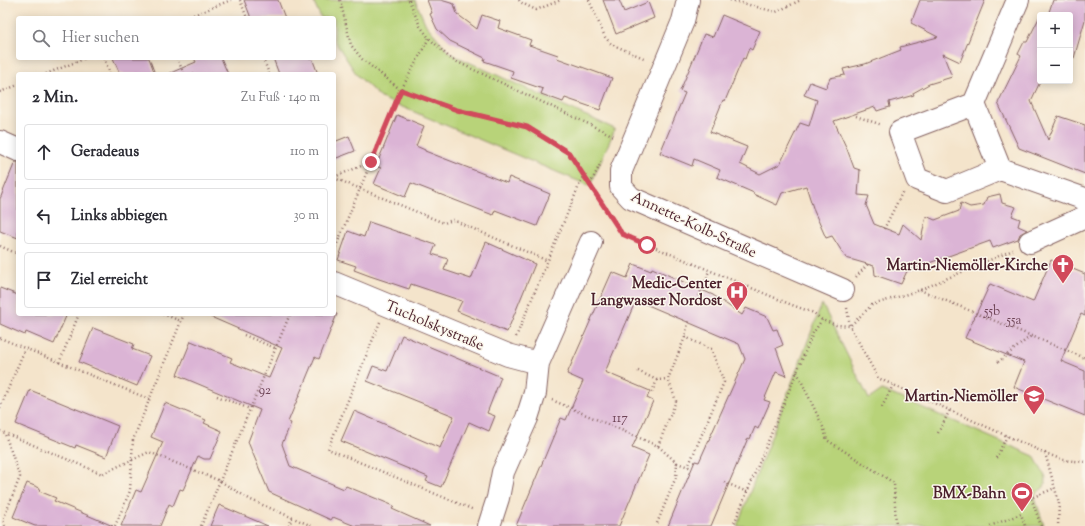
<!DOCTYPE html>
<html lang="de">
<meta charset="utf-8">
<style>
body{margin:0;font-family:"Sorts Mill Goudy",serif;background:#f7f7f7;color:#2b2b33}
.controls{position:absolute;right:12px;top:12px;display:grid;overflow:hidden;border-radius:4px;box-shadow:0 2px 10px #0003}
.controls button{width:36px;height:36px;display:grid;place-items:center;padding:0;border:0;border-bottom:1px solid #e1e1e2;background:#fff;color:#2b2b33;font:20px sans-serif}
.stop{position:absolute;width:12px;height:12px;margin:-9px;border:3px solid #d1495b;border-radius:50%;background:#fff}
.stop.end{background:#d1495b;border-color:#fff;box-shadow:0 1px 4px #0008}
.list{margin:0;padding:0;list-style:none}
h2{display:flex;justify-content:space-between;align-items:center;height:52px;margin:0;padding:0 16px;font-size:17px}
h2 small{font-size:13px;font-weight:400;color:#7c7c81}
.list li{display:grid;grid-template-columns:26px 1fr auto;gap:12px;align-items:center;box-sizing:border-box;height:56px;margin:0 8px 8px;padding:0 8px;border:1px solid #e1e1e2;border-radius:4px}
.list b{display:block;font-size:15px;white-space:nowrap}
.list em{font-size:13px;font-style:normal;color:#7c7c81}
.icon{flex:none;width:22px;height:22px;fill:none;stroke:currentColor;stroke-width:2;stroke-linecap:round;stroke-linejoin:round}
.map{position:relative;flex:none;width:1085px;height:526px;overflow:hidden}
.search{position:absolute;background:#fff;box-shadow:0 2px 10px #0003;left:16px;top:16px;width:320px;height:44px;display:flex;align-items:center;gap:10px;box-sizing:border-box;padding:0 14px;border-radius:4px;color:#7c7c81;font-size:15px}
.panel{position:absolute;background:#fff;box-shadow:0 2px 10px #0003;left:16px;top:72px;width:320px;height:244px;border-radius:4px}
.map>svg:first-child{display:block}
</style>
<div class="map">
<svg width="1085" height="526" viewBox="0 0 1085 526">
<rect width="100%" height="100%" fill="#fbf7ec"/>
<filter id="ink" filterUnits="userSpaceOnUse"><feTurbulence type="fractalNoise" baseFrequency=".025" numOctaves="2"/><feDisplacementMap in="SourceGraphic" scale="8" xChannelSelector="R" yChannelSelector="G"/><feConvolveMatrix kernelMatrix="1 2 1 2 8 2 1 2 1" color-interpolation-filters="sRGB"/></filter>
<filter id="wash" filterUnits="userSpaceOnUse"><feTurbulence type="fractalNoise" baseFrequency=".012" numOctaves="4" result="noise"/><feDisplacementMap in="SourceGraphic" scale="16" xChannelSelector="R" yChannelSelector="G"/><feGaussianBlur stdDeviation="0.9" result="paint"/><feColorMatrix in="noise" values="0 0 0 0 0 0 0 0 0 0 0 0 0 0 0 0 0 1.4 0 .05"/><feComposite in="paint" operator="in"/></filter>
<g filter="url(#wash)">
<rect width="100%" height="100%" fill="#f4e4cb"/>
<!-- green -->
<path fill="#b8d379" stroke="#817952" d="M 313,0 L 415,0 L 426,25 L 451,54 L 615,129 L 590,186 L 381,98 L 357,75 L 334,40 L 334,18 L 321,18 Z
M 822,304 L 869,399 L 882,390 L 1034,456 L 1046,478 L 1044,487 L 1034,495 L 1044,526 L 737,526 Z"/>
<g id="blocks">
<!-- building -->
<path fill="#dbb4d5" d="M 244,0 L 278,0 L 285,18 L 251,18 Z
M 427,0 L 441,0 L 454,4 L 457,14 L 477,29 L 482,15 L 500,21 L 498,28 L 531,40 L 529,45 L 558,55 L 557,58 L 612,78 L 600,110 L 565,98 L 563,102 L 541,94 L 543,89 L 511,78 L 513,71 L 484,61 L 485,58 L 450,41 L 437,29 L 430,14 L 432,13 Z
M 603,0 L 619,0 L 624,12 L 648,2 L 654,18 L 616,34 Z
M 920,0 L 985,0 L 960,62 L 943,54 L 952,77 L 929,84 L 913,93 L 914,95 L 889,102 L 890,107 L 883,109 L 877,111 L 875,107 L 834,121 L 847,149 L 854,168 L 860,170 L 858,195 L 869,196 L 866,205 L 874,224 L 899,234 L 903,224 L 921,240 L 926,216 L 935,220 L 959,211 L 961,203 L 970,207 L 984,205 L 987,197 L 1000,194 L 1002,203 L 1016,207 L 1012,216 L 1020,219 L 1018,226 L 1027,230 L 1020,234 L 1018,239 L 993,248 L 990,241 L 907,271 L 901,284 L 875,275 L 874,266 L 846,258 L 832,236 L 826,238 L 814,211 L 806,186 L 782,193 L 777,205 L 753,194 L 754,193 L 717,177 L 720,170 L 694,159 L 692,166 L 660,153 L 685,93 L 680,91 L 704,34 L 713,37 L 722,15 L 760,31 L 752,50 L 749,48 L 745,59 L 743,58 L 725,101 L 723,100 L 710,132 L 747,147 L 740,164 L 760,174 L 780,164 L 800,123 L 809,126 L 817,100 L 804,95 L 810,82 L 826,88 L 830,78 L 845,75 L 843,69 L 865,64 L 901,50 L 900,47 L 938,37 L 911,23 Z
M 1053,0 L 1085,0 L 1085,20 L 1074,58 L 1070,57 L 1070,15 L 1048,15 Z
M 1040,16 L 1040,82 L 1031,101 L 1048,140 L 1058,116 L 1085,125 L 1085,174 L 1019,148 L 998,103 L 1021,56 L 1018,54 L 1024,42 L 1027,42 Z
M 113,58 L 149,58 L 155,74 L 120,74 Z
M 194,58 L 221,58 L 228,74 L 168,74 L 196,62 Z
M 273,58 L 312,58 L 318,74 L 279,74 Z
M 397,115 L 424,126 L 416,146 L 425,150 L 425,151 L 507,183 L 509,177 L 550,194 L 537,226 L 495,210 L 493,215 L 411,183 L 405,197 L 374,184 L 381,168 L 376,166 Z
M 349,136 L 355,151 L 334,159 L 334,142 Z
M 15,162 L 18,162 L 18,238 L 0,231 L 0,199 Z
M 369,222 L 436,245 L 432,254 L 448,259 L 444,270 L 471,279 L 486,242 L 535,264 L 507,332 L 457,311 L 462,301 L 411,284 L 409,289 L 370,276 L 354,270 L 356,266 L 338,260 L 348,231 L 364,237 Z
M 1051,260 L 1085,274 L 1085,316 L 1081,314 L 1061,361 L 1085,371 L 1085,416 L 1014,387 L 1024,362 L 965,338 L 990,284 L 1033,302 Z
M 633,264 L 651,271 L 652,268 L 713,295 L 742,315 L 746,308 L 767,317 L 773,330 L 777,329 L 783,345 L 776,348 L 786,376 L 776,372 L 764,400 L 770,402 L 758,429 L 755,427 L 750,439 L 748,438 L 711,526 L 668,526 L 695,461 L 699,462 L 745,359 L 739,344 L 636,300 L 605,372 L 650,391 L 647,398 L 653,401 L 632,448 L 649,455 L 619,526 L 516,526 L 561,418 L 566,420 L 583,381 L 567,374 L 612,272 L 627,278 Z
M 0,288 L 18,295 L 18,314 L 67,314 L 54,344 L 26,332 L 25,335 L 0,324 Z
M 204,314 L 337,314 L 319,359 L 315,357 L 288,422 L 291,423 L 282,444 L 290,466 L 344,489 L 346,486 L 394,506 L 392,509 L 430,526 L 355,526 L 333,517 L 331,520 L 269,492 L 248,442 L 260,410 L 177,375 L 191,341 L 232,358 L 230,362 L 269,378 L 282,348 Z
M 93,328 L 134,344 L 132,349 L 150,356 L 137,386 L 79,362 Z
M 402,335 L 501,377 L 487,413 L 495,416 L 489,431 L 469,422 L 441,487 L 426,481 L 428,477 L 341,441 L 354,411 L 440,448 L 454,416 L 367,381 L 373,366 L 387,371 Z
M 30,390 L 118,426 L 106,457 L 76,445 L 75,448 L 16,424 Z
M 165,403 L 206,420 L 204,423 L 222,431 L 210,459 L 204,459 L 198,456 L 183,490 L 180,489 L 173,506 L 169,504 L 160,526 L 121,526 L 136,490 L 141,492 L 163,442 L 151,437 Z
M 27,483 L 40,488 L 39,491 L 56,498 L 54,501 L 113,526 L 35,526 L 13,517 Z
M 219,505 L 268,526 L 210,526 Z"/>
</g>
</g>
<g filter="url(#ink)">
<use href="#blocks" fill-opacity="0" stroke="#866463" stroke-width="1"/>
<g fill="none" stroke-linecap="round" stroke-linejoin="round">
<!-- minor casing -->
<g stroke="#866463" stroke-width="24">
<path id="minor" d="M 688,0 L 683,21 L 621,171 L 621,187 L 631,198 L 843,290
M 974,104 L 1000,169 L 1085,199
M 0,142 L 18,150
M 1000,169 L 947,191 L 917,179 L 900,132 L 974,104 L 1018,0
M 1030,242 L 1085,217
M 334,283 L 508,355 L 538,363 L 535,393 L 527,418 L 503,472 L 498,498 L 489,526
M 538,363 L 591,242"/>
</g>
<!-- path -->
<path stroke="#866463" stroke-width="2.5" stroke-dasharray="1 3" stroke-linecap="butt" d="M 240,0 L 247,18
M 340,0 L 351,45 L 362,59 L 401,90 L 457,110 L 527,127 L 569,153 L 623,234 L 792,305 L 814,313 L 822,320 L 836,325 L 850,326 L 872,305 L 920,290 L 1013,250
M 409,0 L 420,26 L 429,38 L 451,59 L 614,136
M 519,0 L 520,2 L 536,10 L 561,0
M 589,0 L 605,37 L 611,44 L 646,59
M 730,0 L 776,12 L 801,0
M 186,18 L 231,0
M 104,58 L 110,74
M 177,58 L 184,74
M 263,58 L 269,74
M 46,74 L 86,58
M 0,92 L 18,85
M 856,116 L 882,125
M 334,177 L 371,162
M 334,178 L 444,223 L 453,220 L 548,261
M 590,184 L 602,161
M 884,229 L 903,191
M 0,246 L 18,254
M 334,251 L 401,90 L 429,38
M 856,277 L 868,264
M 920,290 L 1085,358
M 699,296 L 709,271
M 847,308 L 850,326 L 878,378 L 1045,453 L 1063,460 L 1085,462
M 163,314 L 181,321
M 380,322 L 328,449 L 474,510
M 244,335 L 275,348
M 516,337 L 583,176
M 685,337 L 711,349 L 724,382 L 688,467
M 0,338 L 149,399
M 998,362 L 1031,336
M 59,363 L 79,314
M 638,371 L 657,380 L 668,379
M 797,372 L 824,429 L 827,440 L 894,483 L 896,526
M 652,392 L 657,380
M 217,396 L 250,409
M 552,400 L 658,446 L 677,463 L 676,477 L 656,526
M 882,407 L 893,385
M 0,408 L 25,349
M 0,431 L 102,474 L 149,452 L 220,481 L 251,500 L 312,526
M 938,433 L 950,410
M 658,446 L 676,401 L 668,379 L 685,337 L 689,319
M 1045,453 L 1059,503 L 1058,526
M 996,458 L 1007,436
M 677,463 L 692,468
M 724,482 L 747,492
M 5,526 L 3,520 L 20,477 L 5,434
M 115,526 L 130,491 L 133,440 L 184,314
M 201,526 L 290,314
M 289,526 L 292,518
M 733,526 L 813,333 L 822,320
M 990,526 L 1021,514 L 1025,526
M 1041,526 L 1031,498 L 1055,488"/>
<!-- minor -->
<use href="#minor" stroke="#fff" stroke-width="22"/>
</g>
</g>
<g fill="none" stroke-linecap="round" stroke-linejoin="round" filter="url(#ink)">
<!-- route -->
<path stroke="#d1495b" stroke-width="5" d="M 371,162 L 401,90 L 457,110 L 527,127 L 569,153 L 622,234 L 647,245"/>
</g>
<!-- icons -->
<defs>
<g id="church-pin" transform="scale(1.15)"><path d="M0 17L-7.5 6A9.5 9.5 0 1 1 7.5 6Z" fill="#d1495b" stroke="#fbf7ec"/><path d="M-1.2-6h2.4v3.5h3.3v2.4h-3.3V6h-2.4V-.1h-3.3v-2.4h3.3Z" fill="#fff"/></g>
<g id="hospital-pin" transform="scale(1.15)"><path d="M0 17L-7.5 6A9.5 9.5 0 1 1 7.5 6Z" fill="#d1495b" stroke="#fbf7ec"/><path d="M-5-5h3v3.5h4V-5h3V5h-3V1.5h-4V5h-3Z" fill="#fff"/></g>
<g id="school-pin" transform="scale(1.15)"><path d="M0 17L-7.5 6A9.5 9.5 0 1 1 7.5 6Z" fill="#d1495b" stroke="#fbf7ec"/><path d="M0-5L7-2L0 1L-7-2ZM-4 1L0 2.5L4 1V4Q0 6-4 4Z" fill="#fff"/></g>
<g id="stadium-pin" transform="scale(1.15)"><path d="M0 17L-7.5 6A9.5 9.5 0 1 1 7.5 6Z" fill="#d1495b" stroke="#fbf7ec"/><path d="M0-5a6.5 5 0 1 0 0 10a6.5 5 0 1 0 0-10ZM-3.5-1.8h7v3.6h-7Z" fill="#fff"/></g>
</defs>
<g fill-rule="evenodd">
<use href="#church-pin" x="1063" y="265"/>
<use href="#hospital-pin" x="737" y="292"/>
<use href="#school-pin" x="1034" y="396"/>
<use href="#stadium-pin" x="1022" y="493"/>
</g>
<g text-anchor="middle" stroke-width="3" stroke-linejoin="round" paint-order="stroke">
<!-- number labels -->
<g font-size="13" fill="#6e4456">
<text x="992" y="315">55b</text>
<text x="1014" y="324">55a</text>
<text x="265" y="394">92</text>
<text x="620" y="422">117</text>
</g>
<!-- street labels -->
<g font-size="15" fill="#4a1f2b" stroke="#fbf7ec">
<text transform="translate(694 224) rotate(25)" y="5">Annette-Kolb-Straße</text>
<text transform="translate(435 325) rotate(23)" y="5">Tucholskystraße</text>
</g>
<!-- poi labels -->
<g font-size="15" font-weight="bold" fill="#4a1f2b" stroke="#fbf7ec" text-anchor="end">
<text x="1048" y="270">Martin-Niemöller-Kirche</text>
<text x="722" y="288">Medic-Center<tspan x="722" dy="17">Langwasser Nordost</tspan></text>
<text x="1018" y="401">Martin-Niemöller</text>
<text x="1006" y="498">BMX-Bahn</text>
</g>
</g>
</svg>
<div class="controls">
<button>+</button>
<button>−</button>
</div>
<div class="stop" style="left:647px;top:245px"></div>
<div class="stop end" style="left:371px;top:162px"></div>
<div class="search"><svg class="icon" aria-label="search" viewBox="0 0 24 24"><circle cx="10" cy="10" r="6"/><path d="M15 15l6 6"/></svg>Hier suchen</div>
<section class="panel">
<h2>2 Min.<small>Zu Fuß · 140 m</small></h2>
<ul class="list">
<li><svg class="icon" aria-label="ahead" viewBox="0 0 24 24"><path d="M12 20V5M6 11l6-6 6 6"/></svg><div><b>Geradeaus</b></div><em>110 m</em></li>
<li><svg class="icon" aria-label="left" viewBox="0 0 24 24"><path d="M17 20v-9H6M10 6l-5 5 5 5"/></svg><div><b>Links abbiegen</b></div><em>30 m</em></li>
<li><svg class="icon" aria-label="arrive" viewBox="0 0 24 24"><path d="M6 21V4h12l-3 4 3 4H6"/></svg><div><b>Ziel erreicht</b></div></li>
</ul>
</section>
</div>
